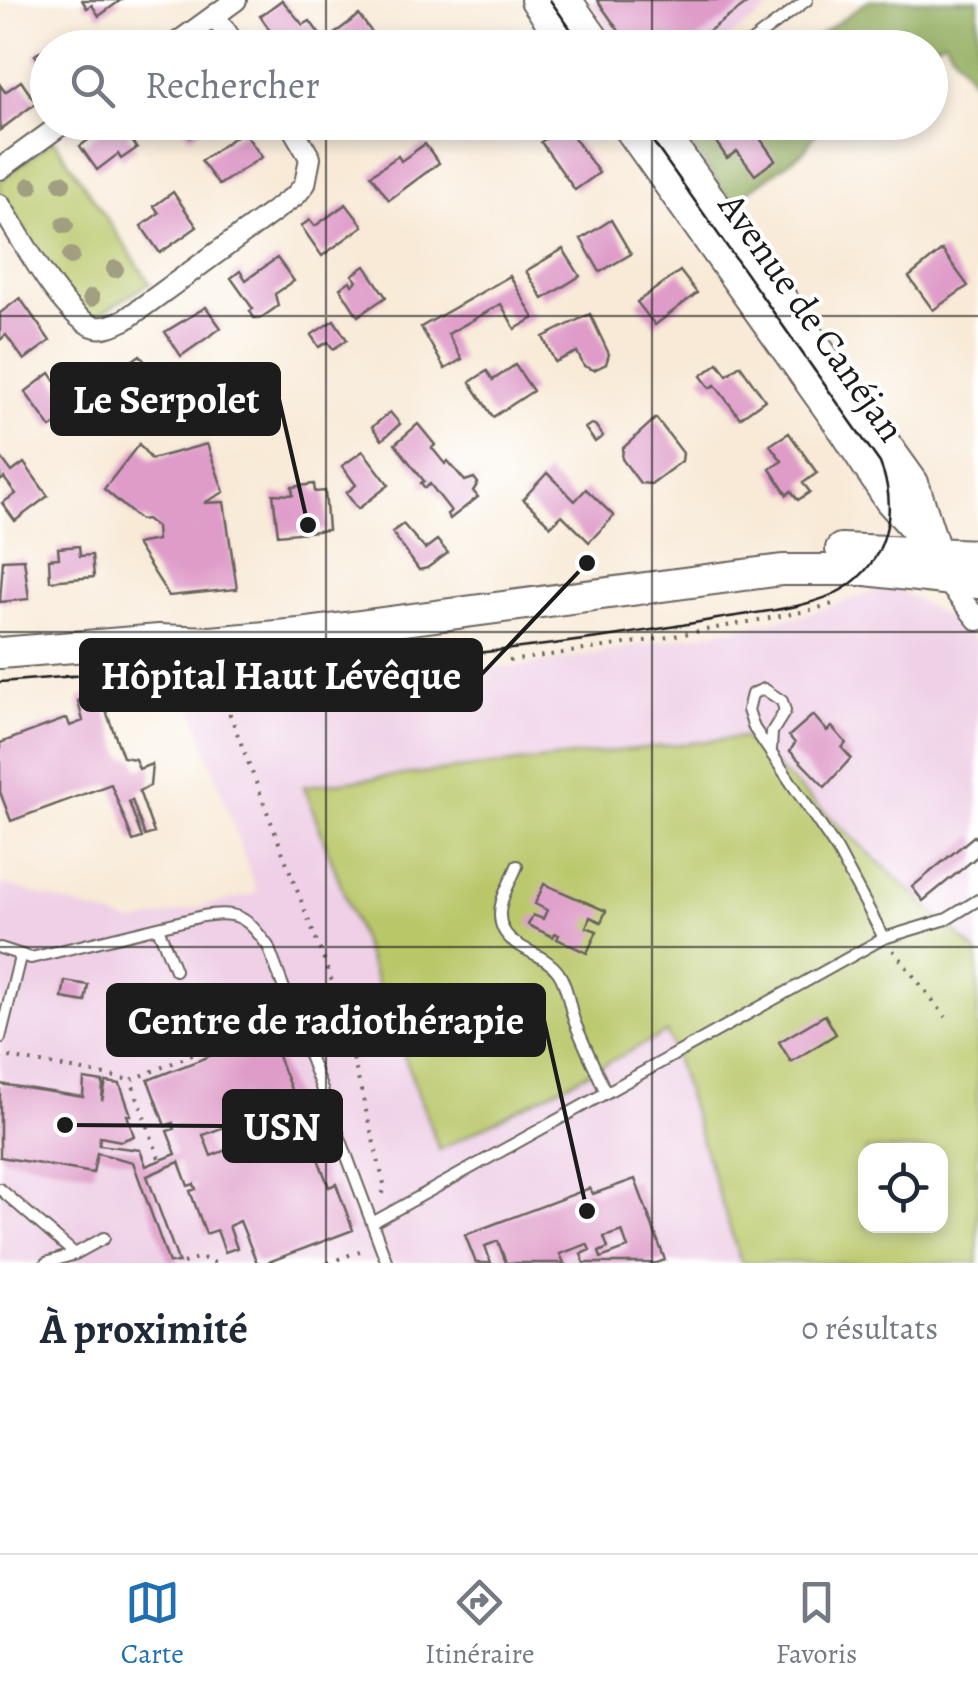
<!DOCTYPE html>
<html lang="fr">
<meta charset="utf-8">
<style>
body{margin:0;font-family:Alegreya,serif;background:#f2f2f3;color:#1f2937}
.controls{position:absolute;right:30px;bottom:30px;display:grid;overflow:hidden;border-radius:20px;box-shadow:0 5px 15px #0003}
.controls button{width:90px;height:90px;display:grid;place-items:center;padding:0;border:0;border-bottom:2px solid #e0e1e3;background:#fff;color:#1f2937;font:50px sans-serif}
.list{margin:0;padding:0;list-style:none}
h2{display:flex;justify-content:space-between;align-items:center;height:130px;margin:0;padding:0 40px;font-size:42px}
h2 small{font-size:32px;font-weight:400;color:#747a83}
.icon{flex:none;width:55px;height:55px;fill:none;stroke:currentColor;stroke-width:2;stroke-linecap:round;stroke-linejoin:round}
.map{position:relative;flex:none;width:978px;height:1263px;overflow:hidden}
.search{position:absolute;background:#fff;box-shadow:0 5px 15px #0003;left:30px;right:30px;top:30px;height:110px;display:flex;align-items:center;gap:25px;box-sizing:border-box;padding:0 35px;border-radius:55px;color:#747a83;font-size:38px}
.sheet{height:290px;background:#fff}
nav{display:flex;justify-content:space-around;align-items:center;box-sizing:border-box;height:140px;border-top:2px solid #e0e1e3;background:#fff;font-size:28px;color:#747a83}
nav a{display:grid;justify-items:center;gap:5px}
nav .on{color:#1f6fb2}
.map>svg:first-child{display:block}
</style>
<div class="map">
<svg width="978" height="1263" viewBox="0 0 978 1263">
<rect width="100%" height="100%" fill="#fff"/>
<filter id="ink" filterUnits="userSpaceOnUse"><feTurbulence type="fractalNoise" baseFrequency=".01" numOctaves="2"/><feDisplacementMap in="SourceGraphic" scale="20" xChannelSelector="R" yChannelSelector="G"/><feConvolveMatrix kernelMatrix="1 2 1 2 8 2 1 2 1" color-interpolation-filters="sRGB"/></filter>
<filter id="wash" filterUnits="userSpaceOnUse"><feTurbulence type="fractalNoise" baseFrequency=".0048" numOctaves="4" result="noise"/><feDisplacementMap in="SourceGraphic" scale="40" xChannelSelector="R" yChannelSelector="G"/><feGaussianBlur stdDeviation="2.25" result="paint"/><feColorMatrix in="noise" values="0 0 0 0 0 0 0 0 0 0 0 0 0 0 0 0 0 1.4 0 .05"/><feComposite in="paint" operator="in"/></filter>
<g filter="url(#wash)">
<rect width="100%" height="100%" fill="#f8ead7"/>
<!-- built -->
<path fill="#efd0e6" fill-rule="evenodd" d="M 588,0 L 782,0 L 714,48 L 621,47 Z
M 892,585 L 962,627 L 978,644 L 978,1263 L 0,1263 L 0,883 L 134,923 L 257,893 L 185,687 L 528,666 L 805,615 ZM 866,1150 L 940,1150 L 940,1226 L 866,1226 Z"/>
<!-- green -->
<path fill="#b9c769" stroke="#6a7242" stroke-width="2.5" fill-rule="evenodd" d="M 54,140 L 150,283 L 93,318 L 78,312 L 0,193 L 0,181 Z
M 743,737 L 978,953 L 978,1263 L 741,1263 L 667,1032 L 439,1150 L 304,786 ZM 866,1150 L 940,1150 L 940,1226 L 866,1226 Z"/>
<!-- forest -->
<path fill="#92ac5d" stroke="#57643c" stroke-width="2.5" d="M 869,0 L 978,0 L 978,88 L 944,40 L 931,49 L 803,47 Z
M 698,123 L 826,123 L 819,128 L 804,151 L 732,203 L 683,134 Z"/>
<g id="blocks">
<!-- building -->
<path fill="#df9cc9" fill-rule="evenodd" d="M 82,0 L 121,0 L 99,16 L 92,5 L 87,8 Z
M 282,0 L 303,25 L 310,21 L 323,39 L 311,48 L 282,48 L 260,16 Z
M 597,0 L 752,0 L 685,48 L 631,48 Z
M 359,15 L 373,34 L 354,48 L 344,48 L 335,33 Z
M 70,31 L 81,48 L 48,48 L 48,72 L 35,55 Z
M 21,81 L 36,103 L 0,130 L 0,85 L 5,92 Z
M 113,122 L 125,122 L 131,132 L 127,134 L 137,148 L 121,159 L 118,154 L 97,170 L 80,146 Z
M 180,122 L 210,122 L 190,137 Z
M 569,122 L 582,122 L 586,127 L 573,136 L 599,173 L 575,190 L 541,142 Z
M 743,122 L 749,122 L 775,160 L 755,175 L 737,151 L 727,158 L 716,142 Z
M 243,131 L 262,157 L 219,185 L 201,161 Z
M 425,144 L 439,163 L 389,200 L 371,175 L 398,156 L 401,161 Z
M 173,192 L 197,227 L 160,253 L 141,226 L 159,213 L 154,206 Z
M 346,204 L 363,226 L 322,256 L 301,226 L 310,220 L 315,226 Z
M 611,220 L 631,254 L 600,272 L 581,239 Z
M 563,249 L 580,276 L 543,299 L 526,271 Z
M 942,250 L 968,286 L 933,310 L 909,277 Z
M 277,258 L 294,281 L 275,294 L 278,306 L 261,318 L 254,318 L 250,311 L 253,309 L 231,278 L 240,271 L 246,280 Z
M 365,266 L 386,297 L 358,316 L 340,288 L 350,281 L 352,285 L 357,281 L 352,275 Z
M 680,271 L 697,293 L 655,325 L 637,302 Z
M 510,276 L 534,318 L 515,329 L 501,304 L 448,334 L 462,359 L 445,369 L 421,327 Z
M 20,298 L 50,341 L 24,360 L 6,335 L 0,340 L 0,313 Z
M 206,307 L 221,328 L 181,356 L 165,332 Z
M 590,314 L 609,354 L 606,364 L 594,370 L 584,366 L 577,352 L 555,362 L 543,337 Z
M 334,320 L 347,340 L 333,349 L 328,342 L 319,347 L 311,335 Z
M 140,355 L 158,380 L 122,405 L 104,381 Z
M 718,363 L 727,375 L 740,365 L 765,400 L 740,418 L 715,385 L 710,388 L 701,376 Z
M 515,365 L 533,391 L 493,417 L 470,382 L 487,371 L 493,380 Z
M 50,373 L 76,410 L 51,428 L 25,392 Z
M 390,412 L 400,424 L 382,440 L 372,427 Z
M 656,418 L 683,453 L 682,461 L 651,484 L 640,483 L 622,459 L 623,448 Z
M 418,424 L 435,445 L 432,448 L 445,464 L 448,461 L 465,481 L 474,478 L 478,483 L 473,491 L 478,497 L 450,519 L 447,514 L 451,511 L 430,484 L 425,488 L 421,483 L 424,481 L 395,444 Z
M 591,424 L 595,425 L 603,436 L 595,442 L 585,428 Z
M 789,433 L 817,473 L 803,483 L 810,492 L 798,500 L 791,491 L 787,495 L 770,469 L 782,461 L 770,445 Z
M 139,444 L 151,459 L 207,444 L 224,492 L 204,503 L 224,502 L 237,589 L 169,596 L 136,544 L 157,540 L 156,527 L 146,519 L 140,520 L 104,489 Z
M 363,451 L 389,485 L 358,509 L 346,493 L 356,485 L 342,466 Z
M 0,456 L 12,472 L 24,463 L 48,496 L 15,521 L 2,503 L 16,494 L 4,478 L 0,481 Z
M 547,473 L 575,501 L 586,489 L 614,516 L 589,542 L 562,515 L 551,526 L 523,499 Z
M 314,484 L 315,492 L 325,491 L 328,530 L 278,535 L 273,494 L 293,495 L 292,487 Z
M 403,524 L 425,549 L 437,540 L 448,553 L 427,568 L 419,570 L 392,532 Z
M 79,546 L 80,556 L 92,555 L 94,577 L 50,581 L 49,559 L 59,558 L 58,548 Z
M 24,559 L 29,599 L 0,602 L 3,560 Z
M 99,692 L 123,757 L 135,759 L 139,769 L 152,764 L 150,786 L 139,791 L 154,833 L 145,836 L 132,800 L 129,802 L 142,838 L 133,841 L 111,784 L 11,821 L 0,792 L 0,743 L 67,718 L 70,726 L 83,721 L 78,701 L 82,696 Z
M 813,715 L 827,731 L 832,727 L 846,743 L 842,748 L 851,758 L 825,787 L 790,751 L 795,743 L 789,736 Z
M 974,836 L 978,841 L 978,856 L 923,901 L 912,887 Z
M 544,884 L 606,911 L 601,922 L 590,917 L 586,927 L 597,931 L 587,953 L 557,939 L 559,935 L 555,933 L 553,937 L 528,925 L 533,915 L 543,919 L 547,910 L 535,904 Z
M 65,981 L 88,985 L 85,1002 L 62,998 Z
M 825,1015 L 836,1034 L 791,1062 L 779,1042 Z
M 269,1033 L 329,1187 L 336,1184 L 353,1230 L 266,1263 L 257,1263 L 240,1221 L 229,1226 L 237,1248 L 225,1252 L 217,1230 L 206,1234 L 190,1191 L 196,1189 L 194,1184 L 188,1186 L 179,1162 L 147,1176 L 179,1263 L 169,1263 L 133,1162 L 97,1153 L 93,1173 L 0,1157 L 0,1084 L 83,1097 L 84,1079 L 103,1082 L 102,1101 L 106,1082 L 120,1084 L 131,1115 L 127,1115 L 134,1136 L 121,1141 L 100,1137 L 99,1145 L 140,1150 L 146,1166 L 176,1154 L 167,1131 L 174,1129 L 173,1123 L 165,1126 L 148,1080 ZM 256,1115 L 265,1135 L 211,1156 L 203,1135 Z
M 635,1179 L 665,1260 L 657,1263 L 584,1263 L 581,1254 L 590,1250 L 587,1244 L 560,1254 L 564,1263 L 506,1263 L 498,1241 L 485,1246 L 491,1263 L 476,1263 L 465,1235 L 590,1188 L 593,1194 ZM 622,1231 L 628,1248 L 601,1258 L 599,1252 L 608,1248 L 604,1237 Z"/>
</g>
</g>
<g filter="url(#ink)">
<use href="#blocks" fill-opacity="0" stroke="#69645d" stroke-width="2.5"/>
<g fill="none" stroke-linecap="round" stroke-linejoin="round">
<!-- lane casing -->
<g stroke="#69645d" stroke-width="14">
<path id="lane" d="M 743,48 L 807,0
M 771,750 L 772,732 L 785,711 L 782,701 L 764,689 L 752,694 L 748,710 L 754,728 L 837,850 L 884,938
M 517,866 C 510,884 496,903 501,923 C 507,949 543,951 558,972 C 568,986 569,1007 575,1023 C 585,1047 596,1070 606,1093
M 158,928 L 175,970
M 0,948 L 31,958 L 203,916 C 239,910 247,918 268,946 L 387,1263
M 0,1038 L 20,957
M 0,1189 L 75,1254
M 372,1223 L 884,938 L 947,919 L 978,900
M 46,1263 L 75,1254 L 104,1238"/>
</g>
<!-- street casing -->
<g stroke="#69645d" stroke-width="24">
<path id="street" d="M 215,16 L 237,48
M 170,48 L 236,0
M 0,169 L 65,122
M 0,205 C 18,232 65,321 96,327 C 107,329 117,323 126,319 L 296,195 L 305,184 L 310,158 L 289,122
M 944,578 L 978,620"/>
</g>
<!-- secondary casing -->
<g stroke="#69645d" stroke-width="34">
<path id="secondary" d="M 536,0 L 570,48
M 566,0 L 600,48
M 625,122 L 845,431 L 890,500 L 927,541
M 655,122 L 913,483 L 942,572
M 841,549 L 978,555
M 0,653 L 159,640 L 211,642 L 299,634 L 782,570 L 866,570 L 978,583"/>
</g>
<!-- path -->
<path stroke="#69645d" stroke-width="4" stroke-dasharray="2.5 8" stroke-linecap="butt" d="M 509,661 L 652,640 L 807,611 L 833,604
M 227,682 L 229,712 L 338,997 L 385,1188 L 380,1200
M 159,685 L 330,675
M 893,950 L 946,1017
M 305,1009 L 338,997
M 0,1059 L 4,1056 L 131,1080
M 159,1158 L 131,1080 L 278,1020
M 183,1263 L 200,1257 L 215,1263
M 328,1263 L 365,1249"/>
<!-- lane -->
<use href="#lane" stroke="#fff" stroke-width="10"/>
<!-- street -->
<use href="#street" stroke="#fff" stroke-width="20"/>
<!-- secondary -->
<use href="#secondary" stroke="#fff" stroke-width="30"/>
<!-- tram -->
<path stroke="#1c1c1c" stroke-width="2.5" d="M 550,0 L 584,48
M 65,676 C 283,673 502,658 717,619 C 754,612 811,609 843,589 C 887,562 899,510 880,463 L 639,122
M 0,682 L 75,676"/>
</g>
<!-- trees -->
<g fill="#a29e81">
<circle cx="62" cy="183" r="9"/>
<circle cx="30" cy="186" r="9"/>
<circle cx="65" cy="225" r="9"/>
<circle cx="71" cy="256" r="9"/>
<circle cx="115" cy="269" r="9"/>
<circle cx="91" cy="298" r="9"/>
</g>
</g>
<!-- grid -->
<path fill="none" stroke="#1c1c1c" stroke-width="2.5" stroke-opacity="0.55" d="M 326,0 L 326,48M 652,0 L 652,48M 326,122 L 326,1263M 652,122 L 652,1263M 0,316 L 978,316M 0,632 L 978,632M 0,947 L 978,947"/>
<g text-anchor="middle" stroke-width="8" stroke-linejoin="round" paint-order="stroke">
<!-- street labels -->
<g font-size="38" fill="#1c1c1c" stroke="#fff">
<text transform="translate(812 317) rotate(55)" y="13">Avenue de Canéjan</text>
</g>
</g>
<!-- callouts -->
<path fill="none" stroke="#1c1c1c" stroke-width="4" d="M308 525L279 399M587 563L481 675M587 1211L544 1020M65 1125L224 1126"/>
<g fill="#1c1c1c" stroke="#fff" stroke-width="4">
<circle cx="308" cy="525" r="10"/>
<circle cx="587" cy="563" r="10"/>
<circle cx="587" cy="1211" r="10"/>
<circle cx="65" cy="1125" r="10"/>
</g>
<g fill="#1c1c1c" stroke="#1c1c1c" stroke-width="4">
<rect x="52" y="364" width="227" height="70" rx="10"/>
<rect x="81" y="640" width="400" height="70" rx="10"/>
<rect x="108" y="985" width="436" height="70" rx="10"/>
<rect x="224" y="1091" width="117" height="70" rx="10"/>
</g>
<g font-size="40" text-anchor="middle" font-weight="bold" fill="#fff">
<text x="166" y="413">Le Serpolet</text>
<text x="281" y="689">Hôpital Haut Lévêque</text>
<text x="326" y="1034">Centre de radiothérapie</text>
<text x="282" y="1140">USN</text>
</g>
</svg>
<div class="controls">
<button><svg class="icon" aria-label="locate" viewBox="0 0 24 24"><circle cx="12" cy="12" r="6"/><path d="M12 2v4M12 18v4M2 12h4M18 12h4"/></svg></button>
</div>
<div class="search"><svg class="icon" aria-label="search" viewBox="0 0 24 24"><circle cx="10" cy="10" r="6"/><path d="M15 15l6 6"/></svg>Rechercher</div>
</div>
<section class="sheet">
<h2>À proximité<small>0 résultats</small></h2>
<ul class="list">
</ul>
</section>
<nav>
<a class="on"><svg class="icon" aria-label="map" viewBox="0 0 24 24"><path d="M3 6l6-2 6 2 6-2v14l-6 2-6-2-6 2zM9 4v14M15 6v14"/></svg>Carte</a>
<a><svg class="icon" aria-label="directions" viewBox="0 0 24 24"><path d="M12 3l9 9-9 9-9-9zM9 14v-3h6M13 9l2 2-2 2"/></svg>Itinéraire</a>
<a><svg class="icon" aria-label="saved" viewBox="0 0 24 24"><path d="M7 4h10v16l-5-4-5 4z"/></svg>Favoris</a>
</nav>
